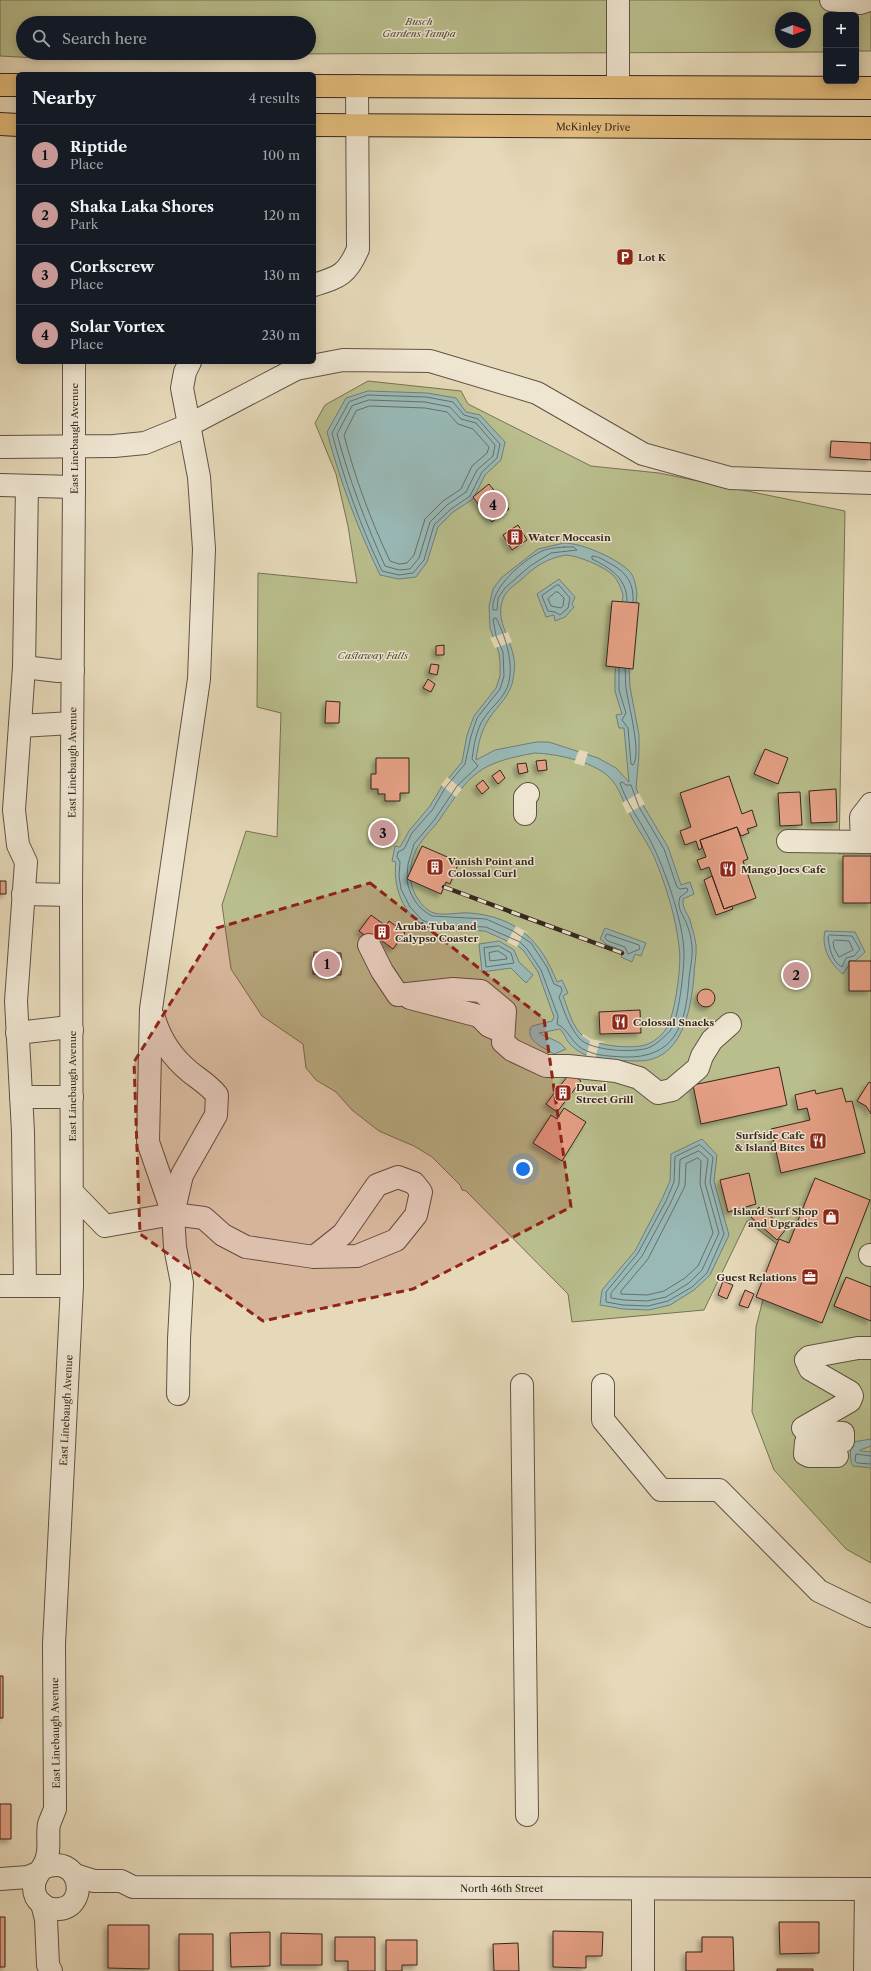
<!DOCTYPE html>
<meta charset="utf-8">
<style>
body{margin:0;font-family:"Libre Caslon Text",serif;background:#242831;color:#f1f3f6}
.controls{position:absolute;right:12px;top:12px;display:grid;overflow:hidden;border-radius:6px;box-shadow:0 2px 10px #0003}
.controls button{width:36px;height:36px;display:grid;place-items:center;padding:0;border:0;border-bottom:1px solid #363941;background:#171b24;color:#f1f3f6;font:20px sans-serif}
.compass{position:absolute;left:775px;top:12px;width:36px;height:36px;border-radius:50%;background:#171b24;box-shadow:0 2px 10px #0003;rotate:90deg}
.you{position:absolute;left:523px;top:1169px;width:14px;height:14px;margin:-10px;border:3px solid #fff;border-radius:50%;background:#1a73e8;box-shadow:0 0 0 6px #1a73e833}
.badge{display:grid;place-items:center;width:26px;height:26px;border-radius:50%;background:#c59692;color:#111;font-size:13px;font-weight:700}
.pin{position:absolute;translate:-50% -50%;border:2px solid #fff;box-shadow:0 1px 4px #0006}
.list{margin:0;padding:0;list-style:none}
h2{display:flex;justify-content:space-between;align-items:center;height:52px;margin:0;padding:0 16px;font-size:17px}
h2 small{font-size:13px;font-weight:400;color:#9ea1a6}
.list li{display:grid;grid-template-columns:26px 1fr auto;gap:12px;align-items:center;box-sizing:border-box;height:60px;padding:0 16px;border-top:1px solid #363941}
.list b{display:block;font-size:15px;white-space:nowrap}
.list p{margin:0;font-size:13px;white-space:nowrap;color:#9ea1a6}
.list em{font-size:13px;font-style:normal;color:#9ea1a6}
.icon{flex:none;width:22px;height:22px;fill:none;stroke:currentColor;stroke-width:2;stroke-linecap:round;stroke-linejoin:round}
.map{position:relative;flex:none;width:871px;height:1971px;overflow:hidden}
.search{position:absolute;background:#171b24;box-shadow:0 2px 10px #0003;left:16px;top:16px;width:300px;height:44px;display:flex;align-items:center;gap:10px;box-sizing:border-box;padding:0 14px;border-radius:22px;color:#9ea1a6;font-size:15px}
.panel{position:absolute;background:#171b24;box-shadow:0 2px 10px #0003;left:16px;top:72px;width:300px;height:292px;border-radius:6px}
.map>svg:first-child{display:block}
</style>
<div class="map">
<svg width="871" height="1971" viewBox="0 0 871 1971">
<defs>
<filter id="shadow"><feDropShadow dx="-3.5" dy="3.5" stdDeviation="2" flood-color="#0004"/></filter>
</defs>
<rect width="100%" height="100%" fill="#e6d9b9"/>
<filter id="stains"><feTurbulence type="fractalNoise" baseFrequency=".005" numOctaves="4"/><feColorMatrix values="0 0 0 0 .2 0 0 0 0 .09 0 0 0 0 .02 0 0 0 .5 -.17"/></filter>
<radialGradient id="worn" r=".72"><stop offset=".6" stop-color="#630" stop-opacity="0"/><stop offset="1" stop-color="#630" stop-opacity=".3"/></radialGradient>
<!-- green -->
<path fill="#b9be8c" stroke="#767254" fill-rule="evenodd" d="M 0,0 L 871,0 L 871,51 L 856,51 L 856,15 L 826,15 L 826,52 L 273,54 L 56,59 L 0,56 ZM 781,18 L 805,18 L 805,42 L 781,42 ZM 23,23 L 309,23 L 309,53 L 23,53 Z
M 368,381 L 461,391 L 468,404 L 591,466 L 659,473 L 845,511 L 839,854 L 871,854 L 871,1563 L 846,1549 L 774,1470 L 752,1412 L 756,1327 L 777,1244 L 747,1221 L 704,1310 L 572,1322 L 568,1294 L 466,1191 L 462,1190 L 460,1185 L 432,1157 L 414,1146 L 379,1131 L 352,1110 L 336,1092 L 316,1080 L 306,1068 L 303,1044 L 262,1016 L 231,969 L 222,905 L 246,831 L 277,837 L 281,713 L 257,707 L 258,573 L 357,583 L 348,526 L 336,474 L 315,423 L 325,405 Z"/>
<!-- water -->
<path fill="#99b9b7" stroke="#717e79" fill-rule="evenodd" d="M 368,391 L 427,393 L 456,398 L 466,412 L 480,415 L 505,442 L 501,460 L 485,475 L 473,499 L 453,512 L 438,527 L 427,562 L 416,577 L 399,579 L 380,575 C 358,529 340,481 327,432 L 346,398 Z
M 564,543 C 582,543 619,559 631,573 C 635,579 636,587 637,594 L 629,668 L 630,687 L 639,735 L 639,755 L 636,788 L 643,805 L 668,847 L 681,885 L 690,882 L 694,894 L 683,899 C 682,910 689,914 691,924 C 693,931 695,938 696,945 C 697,955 694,966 694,976 C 691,1010 682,1063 636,1061 C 614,1060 589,1062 572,1046 C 566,1041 565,1034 560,1029 L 539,1033 L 560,1043 L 566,1049 L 554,1054 C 545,1048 527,1042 530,1029 L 532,1026 L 552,1021 L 554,1017 L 538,972 L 524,951 L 518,946 L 485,931 L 435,929 C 406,923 392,889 396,862 L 392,861 L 395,846 L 400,847 L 409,831 L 430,806 L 442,786 L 462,762 L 467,735 L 474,716 L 496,688 L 500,676 L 500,663 L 499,653 L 490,628 L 489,606 L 493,589 L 501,578 L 538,549 ZM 566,555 C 579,556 603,566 613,575 C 618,580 621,588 623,595 L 615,674 L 615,691 L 622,714 L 616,715 L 619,728 L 624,728 L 629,782 L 616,768 L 598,758 L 549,742 L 536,742 L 495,750 L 476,760 C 478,746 480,734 487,722 C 494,709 507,700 512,684 C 514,675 516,664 513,654 C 509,636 495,618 503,599 C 506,590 515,585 522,579 C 535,566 548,558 566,555 ZM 535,753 C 557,754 592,761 609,777 C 620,787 623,803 631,816 C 639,832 651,847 657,864 C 667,889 676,919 679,946 C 682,964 676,1003 670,1021 C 668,1030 656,1041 648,1044 C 634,1050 594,1046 583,1036 C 572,1027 568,1008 563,996 L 568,993 L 562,980 L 557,982 C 541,941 517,917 470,913 C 459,912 445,916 434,913 C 427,911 422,905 418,899 C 407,884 409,860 419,845 C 425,835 434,828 440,819 C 471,773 478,763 535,753 Z
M 559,579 L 575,597 L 572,604 L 574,607 L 565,617 L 555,621 L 554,615 L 546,617 L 537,594 Z
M 605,928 L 646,943 L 641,956 L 635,954 L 632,962 L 621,957 L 623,951 L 606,944 L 600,939 Z
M 825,931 L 855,932 L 865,952 L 855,961 L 849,961 L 849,965 L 843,974 C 830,964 821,947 825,931 Z
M 499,941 L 514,950 L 519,962 L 533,975 L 526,983 L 511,968 L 482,972 L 479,944 Z
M 702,1139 L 717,1155 L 714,1181 L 729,1235 L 710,1275 L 694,1290 L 670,1305 L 649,1310 L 623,1309 L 600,1305 L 602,1290 L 635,1251 L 662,1199 L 670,1181 L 671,1154 Z
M 871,1439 L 871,1446 L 860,1450 L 860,1451 L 871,1452 L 871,1468 L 853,1466 C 849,1460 850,1448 853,1442 Z"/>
<!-- pier -->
<path fill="#e6d9b9" d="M 508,632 L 512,642 L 495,648 L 490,638 Z
M 579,750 L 588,752 L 584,766 L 574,763 Z
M 447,777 L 462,789 L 456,797 L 441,785 Z
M 639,793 L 645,804 L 627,814 L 622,803 Z
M 516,926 L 530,934 L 524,932 L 517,947 L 507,942 Z
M 583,1034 L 591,1039 L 606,1042 L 599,1043 L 595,1060 L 586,1057 L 590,1041 L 582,1036 Z"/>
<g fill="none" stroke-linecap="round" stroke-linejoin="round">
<!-- shore -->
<path stroke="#66706a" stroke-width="1" d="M 368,395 L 426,397 L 453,402 L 464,415 L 478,419 L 500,444 L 497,458 L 482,472 L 470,496 L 451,509 L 434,525 L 424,560 L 413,573 L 399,575 L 382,571 C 361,527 344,480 332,433 L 349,402 Z
M 369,400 L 425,402 L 450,407 L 461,419 L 476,423 L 495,445 L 493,456 L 477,470 L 466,492 L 447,505 L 430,522 L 419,558 L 410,569 L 399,570 L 385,566 C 366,524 349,479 337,434 L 352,406 Z
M 370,406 L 425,408 L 447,412 L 458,424 L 473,429 L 489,447 L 487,453 L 472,466 L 461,489 L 443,501 L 425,519 L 414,555 L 407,563 L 399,564 L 390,561 C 371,521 355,478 344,435 L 356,411 Z
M 564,547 L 574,547 L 577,550 L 551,553 L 530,566 L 505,588 L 498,598 L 497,610 L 493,610 C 490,589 522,561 540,552 C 547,548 556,548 564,547 Z
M 557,585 L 559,585 L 570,598 L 568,608 L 560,615 L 555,612 L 548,611 L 542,596 Z
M 556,592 L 558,592 L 564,598 L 563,606 L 561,608 L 551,606 L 548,599 Z
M 627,601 C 627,578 610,568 592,559 L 592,556 C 598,556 604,560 609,563 C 626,572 634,582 633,602
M 619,668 L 619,690 L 626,713 L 622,720 L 628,728 L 631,764 L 633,765 C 642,754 628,703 626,688 C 625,682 626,675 625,669
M 407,877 L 408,864 L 414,844 L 435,819 L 457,786 L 478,766 L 472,759 C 474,745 476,730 484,718 C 490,709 500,701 505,692 C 517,671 506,637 496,618 L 493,619 L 496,636 L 503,652 L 504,676 L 500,689 L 477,718 L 471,736 L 465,764 L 445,788 L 433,809 L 412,833 L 404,849 L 398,852 L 397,857 L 400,862 L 399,876 L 401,889 L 410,907 L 422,920 L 435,925 L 486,927 L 520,942 L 527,949 L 541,970 L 558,1016 L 557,1024 C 569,1029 572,1046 587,1051 C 598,1056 610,1056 623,1057 C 675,1059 686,1025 689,979 C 690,968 693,957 692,946 C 691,939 690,931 687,925 C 684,915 676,909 680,897 L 688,891 L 687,888 L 680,889 L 677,887 L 664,849 L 639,807 L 631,785 L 626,785 L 622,782 L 620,783 C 626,801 636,815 645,831 C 662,859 684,922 684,954 C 684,970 679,1020 670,1031 C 664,1037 656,1045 648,1048 C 633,1053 590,1051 579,1038 C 569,1026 564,1011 559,997 L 562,991 L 561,987 L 554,984 L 547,967 L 531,943 L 513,931 L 486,919 L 432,916 C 418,909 409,895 407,880
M 607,934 L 639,945 L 640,949 L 628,954 L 625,947 L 608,941 L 605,938 Z
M 830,935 L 852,936 L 860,949 L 854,956 L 846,958 L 842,967 C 832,962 829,947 828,937 Z
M 835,940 L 849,941 L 853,950 L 839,957 L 834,948 L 833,942 Z
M 499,946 L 511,953 L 514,963 L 486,967 L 484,948 Z
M 498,951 L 506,956 L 507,959 L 490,961 L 489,953 Z
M 700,1145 L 713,1157 L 710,1182 L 724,1234 L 707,1273 L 692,1287 L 668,1301 L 648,1306 L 623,1305 L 606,1302 L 606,1292 L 638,1253 L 666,1201 L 674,1182 L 675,1157 Z
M 699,1151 L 708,1159 L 705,1183 L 719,1233 L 702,1270 L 689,1283 L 666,1297 L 647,1301 L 624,1300 L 611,1298 L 611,1293 L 642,1256 L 670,1204 L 679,1184 L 680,1160 Z
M 698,1158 L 701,1161 L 700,1184 L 713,1233 L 698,1266 L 685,1278 L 664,1291 L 647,1295 L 621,1294 L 621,1291 L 648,1259 L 675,1206 L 685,1186 L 686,1164 Z
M 871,1456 L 856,1454 L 855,1461 L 857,1463 L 871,1464"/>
</g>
<!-- building -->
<path fill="#e5a085" stroke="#34261d" filter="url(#shadow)" d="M 831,441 L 871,443 L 871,460 L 830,457 Z
M 489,484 L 509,509 L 492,522 L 473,497 Z
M 518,525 L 527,540 L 512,550 L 503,535 Z
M 612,601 L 639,603 L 633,669 L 606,666 Z
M 444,645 L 444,655 L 436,655 L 436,646 Z
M 431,664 L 439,665 L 437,675 L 429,673 Z
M 428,679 L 435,684 L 431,692 L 423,688 Z
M 326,701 L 340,702 L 339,723 L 325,723 Z
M 765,749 L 788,758 L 778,784 L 754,774 Z
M 376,758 L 409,758 L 409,793 L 400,793 L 400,801 L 385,801 L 385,794 L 378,794 L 378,789 L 371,789 L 371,774 L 376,774 Z
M 546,760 L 547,770 L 538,771 L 536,761 Z
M 526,763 L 528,772 L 519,774 L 517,764 Z
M 500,770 L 505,778 L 498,784 L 492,776 Z
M 729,776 L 742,814 L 752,810 L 757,826 L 747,829 L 749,833 L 741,836 L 737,827 L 700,840 L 702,848 L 699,850 L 696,841 L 685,845 L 680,831 L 691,827 L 680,793 Z
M 483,780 L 489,788 L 482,794 L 476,786 Z
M 836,789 L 837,822 L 811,823 L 809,791 Z
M 800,792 L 802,825 L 780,826 L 778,793 Z
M 374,821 L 394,823 L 393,843 L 372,841 Z
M 737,827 L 748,859 L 743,861 L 756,898 L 724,909 L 709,867 L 701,870 L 697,860 L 706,857 L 700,840 Z
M 422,846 L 459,862 L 450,884 L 446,882 L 441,894 L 407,879 Z
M 843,856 L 871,856 L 871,903 L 843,903 Z
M 712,876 L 724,909 L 732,906 L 733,909 L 716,915 L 704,880 Z
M 0,881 L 6,881 L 6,894 L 0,894 Z
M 371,915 L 386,926 L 389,921 L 405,933 L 393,949 L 377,937 L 374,942 L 359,931 Z
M 314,952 L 341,953 L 341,975 L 313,974 Z
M 849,961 L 871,961 L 871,991 L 849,991 Z
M697 998a9 9 0 1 1 18 0a9 9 0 1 1-18 0Z
M 640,1010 L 641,1033 L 600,1034 L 599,1012 Z
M 779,1067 L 787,1105 L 701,1124 L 693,1085 Z
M 570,1073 L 581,1081 L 557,1112 L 546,1104 Z
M 869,1082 L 871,1083 L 871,1114 L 866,1106 L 857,1101 Z
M 842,1088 L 846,1102 L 852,1101 L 865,1153 L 781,1173 L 771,1129 L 810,1120 L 807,1108 L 798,1110 L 795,1095 L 815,1090 L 816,1094 Z
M 564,1108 L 586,1122 L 562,1161 L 533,1143 L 551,1115 L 557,1119 Z
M 749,1173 L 756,1204 L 728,1212 L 720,1180 Z
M 815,1178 L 870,1200 L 822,1323 L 756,1297 L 779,1239 L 789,1243 Z
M 759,1207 L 786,1229 L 777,1240 L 751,1217 Z
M 846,1277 L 871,1287 L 871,1321 L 834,1306 Z
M 723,1281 L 733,1285 L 727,1299 L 718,1295 Z
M 745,1290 L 754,1294 L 748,1308 L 739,1305 Z
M 0,1676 L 3,1676 L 3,1718 L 0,1718 Z
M 0,1804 L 11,1804 L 11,1839 L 0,1839 Z
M 0,1917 L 5,1917 L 5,1967 L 0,1967 Z
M 779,1922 L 819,1922 L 819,1953 L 780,1954 Z
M 108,1925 L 149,1925 L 149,1969 L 108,1968 Z
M 553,1931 L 603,1932 L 602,1956 L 586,1956 L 586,1968 L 553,1967 Z
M 270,1932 L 270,1966 L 231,1967 L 230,1933 Z
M 281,1933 L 322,1934 L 322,1965 L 281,1965 Z
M 179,1934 L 213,1934 L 213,1971 L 179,1971 Z
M 335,1937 L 375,1937 L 375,1971 L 348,1971 L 348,1961 L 335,1961 Z
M 702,1937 L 733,1937 L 734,1971 L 686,1971 L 686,1952 L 702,1952 Z
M 386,1940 L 417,1940 L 417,1965 L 402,1965 L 402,1971 L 386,1971 Z
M 518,1943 L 519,1971 L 494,1971 L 493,1944 Z
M 777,1969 L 813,1969 L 813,1971 L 777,1971 Z"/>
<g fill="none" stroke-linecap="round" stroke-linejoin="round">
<!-- minor casing -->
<g stroke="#605344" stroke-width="24">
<g id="minor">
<path d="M 831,0 L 860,3 L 869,0"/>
<path d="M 618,87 L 618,0"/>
<path d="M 314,285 C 339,277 347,275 358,249 L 357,86"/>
<path d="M 0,447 L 114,446 L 145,443 L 189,425 L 296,369 L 343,360 L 430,361 L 537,393 L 643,454 L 730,478 L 871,483"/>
<path d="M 0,485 L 74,487"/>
<path d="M 24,667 L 58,671 L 73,670"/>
<path d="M 20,726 L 72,723"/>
<path d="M 525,814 L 525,797 L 528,794"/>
<path d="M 788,841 L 871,842"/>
<path d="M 862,842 L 861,817 L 871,804"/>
<path d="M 23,894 L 71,895"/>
<path d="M 369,945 L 382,971 L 398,995 L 453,989 L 481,991 L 505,1011 L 503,1042 L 512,1050 L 546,1066 L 568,1066 L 616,1071 L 639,1078 L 658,1093 L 672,1090 L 698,1068 L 702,1056 L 712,1040 L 730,1024"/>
<path d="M 410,998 L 479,1016 L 489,1026 L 503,1032"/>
<path d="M 154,1018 C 160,1039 173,1058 190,1072 C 200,1080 209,1085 217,1095 L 216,1115 L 182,1175 L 173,1214 L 175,1247 L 182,1283 L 179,1339 L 178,1394"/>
<path d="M 17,1033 L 61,1028 L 72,1030"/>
<path d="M 21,1097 L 72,1097"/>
<path d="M 72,1192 L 105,1226 L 173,1214 L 204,1218 L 223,1235 L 246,1247 L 314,1257 L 357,1256 L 396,1240 L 416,1215 L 421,1192 L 414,1183 L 398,1177 L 377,1185 L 343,1234 L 314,1257"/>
<path d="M 173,1214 L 148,1142 L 151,1009 L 199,679 L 204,549 L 199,477 L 182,388 L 185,372 L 190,362"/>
<path d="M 870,1255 L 871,1255"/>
<path d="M 0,1286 L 72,1286"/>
<path d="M 25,1286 L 23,1132 L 16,1001 L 26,862 L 18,845 L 14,810 L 24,667 L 27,486"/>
<path d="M 522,1385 L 527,1815"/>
<path d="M 603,1385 L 603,1420 L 661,1490 L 719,1490 L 819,1591 L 871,1616"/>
<path d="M 837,1456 L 809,1456 L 805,1454 L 806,1442 L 843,1441 L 843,1433 L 806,1431 L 803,1428 L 850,1401 L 852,1396 L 850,1392 L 810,1369 L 806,1360 L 809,1357 L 858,1348 L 871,1348"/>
<path id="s1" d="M 43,1868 C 81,1852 90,1906 59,1909 C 53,1910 46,1908 42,1904 C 37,1900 34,1894 34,1888 C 33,1875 45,1869 47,1857 C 50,1847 47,1834 49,1824 C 51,1819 53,1814 55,1809 L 54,1644 L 72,1286 L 71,895 L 74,487 L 74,362"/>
<path id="s2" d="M 75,1875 L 94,1881 L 121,1881 L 133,1887 L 871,1889"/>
<path d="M 0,1879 L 28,1877 L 38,1873"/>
<path d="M 643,1889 L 643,1971"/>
<path d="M 42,1904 L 46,1919 L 48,1965 L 51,1971"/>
<path d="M 865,1971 L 866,1889"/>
</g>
</g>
<!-- major casing -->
<g stroke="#34261d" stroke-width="24">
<g id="major">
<path d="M 0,85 L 18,85"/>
<path d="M 314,86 L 871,88"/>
<path d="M 0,124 L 18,125"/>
<path id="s3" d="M 314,125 L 871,128"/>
</g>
</g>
<!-- minor -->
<use href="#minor" stroke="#efe6d2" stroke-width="22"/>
<!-- major -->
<use href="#major" stroke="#e3bc7c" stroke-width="22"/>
<!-- rail casing -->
<g stroke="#34261d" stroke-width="4.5">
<path id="rail" d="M 444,887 L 622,953"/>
</g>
<!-- rail -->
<use href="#rail" stroke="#efe6d2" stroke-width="3" stroke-dasharray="9" stroke-linecap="butt"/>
</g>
<!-- marked area -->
<path fill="#8f2418" fill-opacity="0.2" stroke="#8f2418" stroke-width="3" stroke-dasharray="8 5" stroke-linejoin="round" d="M 370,883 L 544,1019 L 571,1207 L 413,1289 L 263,1321 L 140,1234 L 134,1062 L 217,928 Z"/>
<!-- icons -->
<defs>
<g id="parking-square" transform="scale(0.9)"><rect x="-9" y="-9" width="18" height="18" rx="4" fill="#8f2418" stroke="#efe6d2"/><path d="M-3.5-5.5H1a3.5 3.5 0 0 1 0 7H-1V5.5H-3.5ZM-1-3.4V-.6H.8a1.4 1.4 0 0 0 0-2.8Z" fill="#fff"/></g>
<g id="building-square" transform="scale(0.9)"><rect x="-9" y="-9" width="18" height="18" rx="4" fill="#8f2418" stroke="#efe6d2"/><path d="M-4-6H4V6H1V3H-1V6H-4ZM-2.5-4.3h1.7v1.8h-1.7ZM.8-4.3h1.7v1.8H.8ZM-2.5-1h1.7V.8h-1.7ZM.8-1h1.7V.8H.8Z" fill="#fff"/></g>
<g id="restaurant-square" transform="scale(0.9)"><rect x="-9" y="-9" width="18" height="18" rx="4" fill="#8f2418" stroke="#efe6d2"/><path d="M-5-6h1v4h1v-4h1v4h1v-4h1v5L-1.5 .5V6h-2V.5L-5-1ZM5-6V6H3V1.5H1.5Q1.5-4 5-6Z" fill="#fff"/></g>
<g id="shop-square" transform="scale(0.9)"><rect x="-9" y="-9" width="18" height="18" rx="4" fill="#8f2418" stroke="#efe6d2"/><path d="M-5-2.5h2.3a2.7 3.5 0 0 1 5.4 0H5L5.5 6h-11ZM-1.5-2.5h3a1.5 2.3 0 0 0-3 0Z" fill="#fff"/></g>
<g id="office-square" transform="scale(0.9)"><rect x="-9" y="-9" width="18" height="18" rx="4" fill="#8f2418" stroke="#efe6d2"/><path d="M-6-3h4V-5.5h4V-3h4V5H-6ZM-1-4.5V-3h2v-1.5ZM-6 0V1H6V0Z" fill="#fff"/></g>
</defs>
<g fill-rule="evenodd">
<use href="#parking-square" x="625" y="257"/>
<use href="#building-square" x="515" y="537"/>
<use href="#building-square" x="435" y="867"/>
<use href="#restaurant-square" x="728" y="869"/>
<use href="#building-square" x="382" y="932"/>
<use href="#restaurant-square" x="620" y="1022"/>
<use href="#building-square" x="563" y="1093"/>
<use href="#restaurant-square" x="818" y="1141"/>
<use href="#shop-square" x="831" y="1217"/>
<use href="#office-square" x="810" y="1277"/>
</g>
<g text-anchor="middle" stroke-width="3" stroke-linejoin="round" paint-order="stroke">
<!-- park labels -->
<g font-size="10" font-style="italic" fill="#554c39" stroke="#efe6d2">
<text x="419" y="25">Busch<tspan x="419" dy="12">Gardens Tampa</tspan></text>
<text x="373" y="659">Castaway Falls</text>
</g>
<!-- street labels -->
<g font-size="10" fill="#34261d" stroke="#efe6d2">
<text dy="4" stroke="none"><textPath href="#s3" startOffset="279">McKinley Drive</textPath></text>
<text dy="4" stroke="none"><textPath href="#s1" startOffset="1571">East Linebaugh Avenue</textPath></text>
<text dy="4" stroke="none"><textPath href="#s1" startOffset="1247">East Linebaugh Avenue</textPath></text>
<text transform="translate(72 1086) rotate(-90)" y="4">East Linebaugh Avenue</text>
<text dy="4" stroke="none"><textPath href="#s1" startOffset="599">East Linebaugh Avenue</textPath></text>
<text transform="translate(55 1733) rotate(-91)" y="4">East Linebaugh Avenue</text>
<text dy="4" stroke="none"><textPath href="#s2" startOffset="429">North 46th Street</textPath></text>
</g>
<!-- poi labels -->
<g font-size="10" font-weight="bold" fill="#34261d" stroke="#efe6d2" text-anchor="start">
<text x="638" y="261">Lot K</text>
<text x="528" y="541">Water Moccasin</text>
<text x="448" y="865">Vanish Point and<tspan x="448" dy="12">Colossal Curl</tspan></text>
<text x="741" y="873">Mango Joes Cafe</text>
<text x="395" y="930">Aruba Tuba and<tspan x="395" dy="12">Calypso Coaster</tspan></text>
<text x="633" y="1026">Colossal Snacks</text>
<text x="576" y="1091">Duval<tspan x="576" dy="12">Street Grill</tspan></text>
<text x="805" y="1139" text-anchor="end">Surfside Cafe<tspan x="805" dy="12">&amp; Island Bites</tspan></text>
<text x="818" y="1215" text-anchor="end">Island Surf Shop<tspan x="818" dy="12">and Upgrades</tspan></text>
<text x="797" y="1281" text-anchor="end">Guest Relations</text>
</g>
</g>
<rect width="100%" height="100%" filter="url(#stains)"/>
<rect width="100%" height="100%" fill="url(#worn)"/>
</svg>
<div class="controls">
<button>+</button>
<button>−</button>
</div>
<svg class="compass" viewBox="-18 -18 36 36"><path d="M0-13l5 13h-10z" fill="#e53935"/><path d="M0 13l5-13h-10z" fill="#9ea1a6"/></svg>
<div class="you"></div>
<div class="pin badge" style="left:327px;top:964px">1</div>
<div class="pin badge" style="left:796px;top:975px">2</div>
<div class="pin badge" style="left:383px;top:833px">3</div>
<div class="pin badge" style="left:493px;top:505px">4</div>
<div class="search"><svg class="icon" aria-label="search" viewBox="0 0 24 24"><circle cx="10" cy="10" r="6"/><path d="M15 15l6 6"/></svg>Search here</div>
<section class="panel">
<h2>Nearby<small>4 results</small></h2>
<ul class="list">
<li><span class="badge">1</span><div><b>Riptide</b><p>Place</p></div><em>100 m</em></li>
<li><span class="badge">2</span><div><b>Shaka Laka Shores</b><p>Park</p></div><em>120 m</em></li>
<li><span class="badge">3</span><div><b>Corkscrew</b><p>Place</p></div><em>130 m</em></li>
<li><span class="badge">4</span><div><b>Solar Vortex</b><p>Place</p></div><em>230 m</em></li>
</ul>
</section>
</div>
